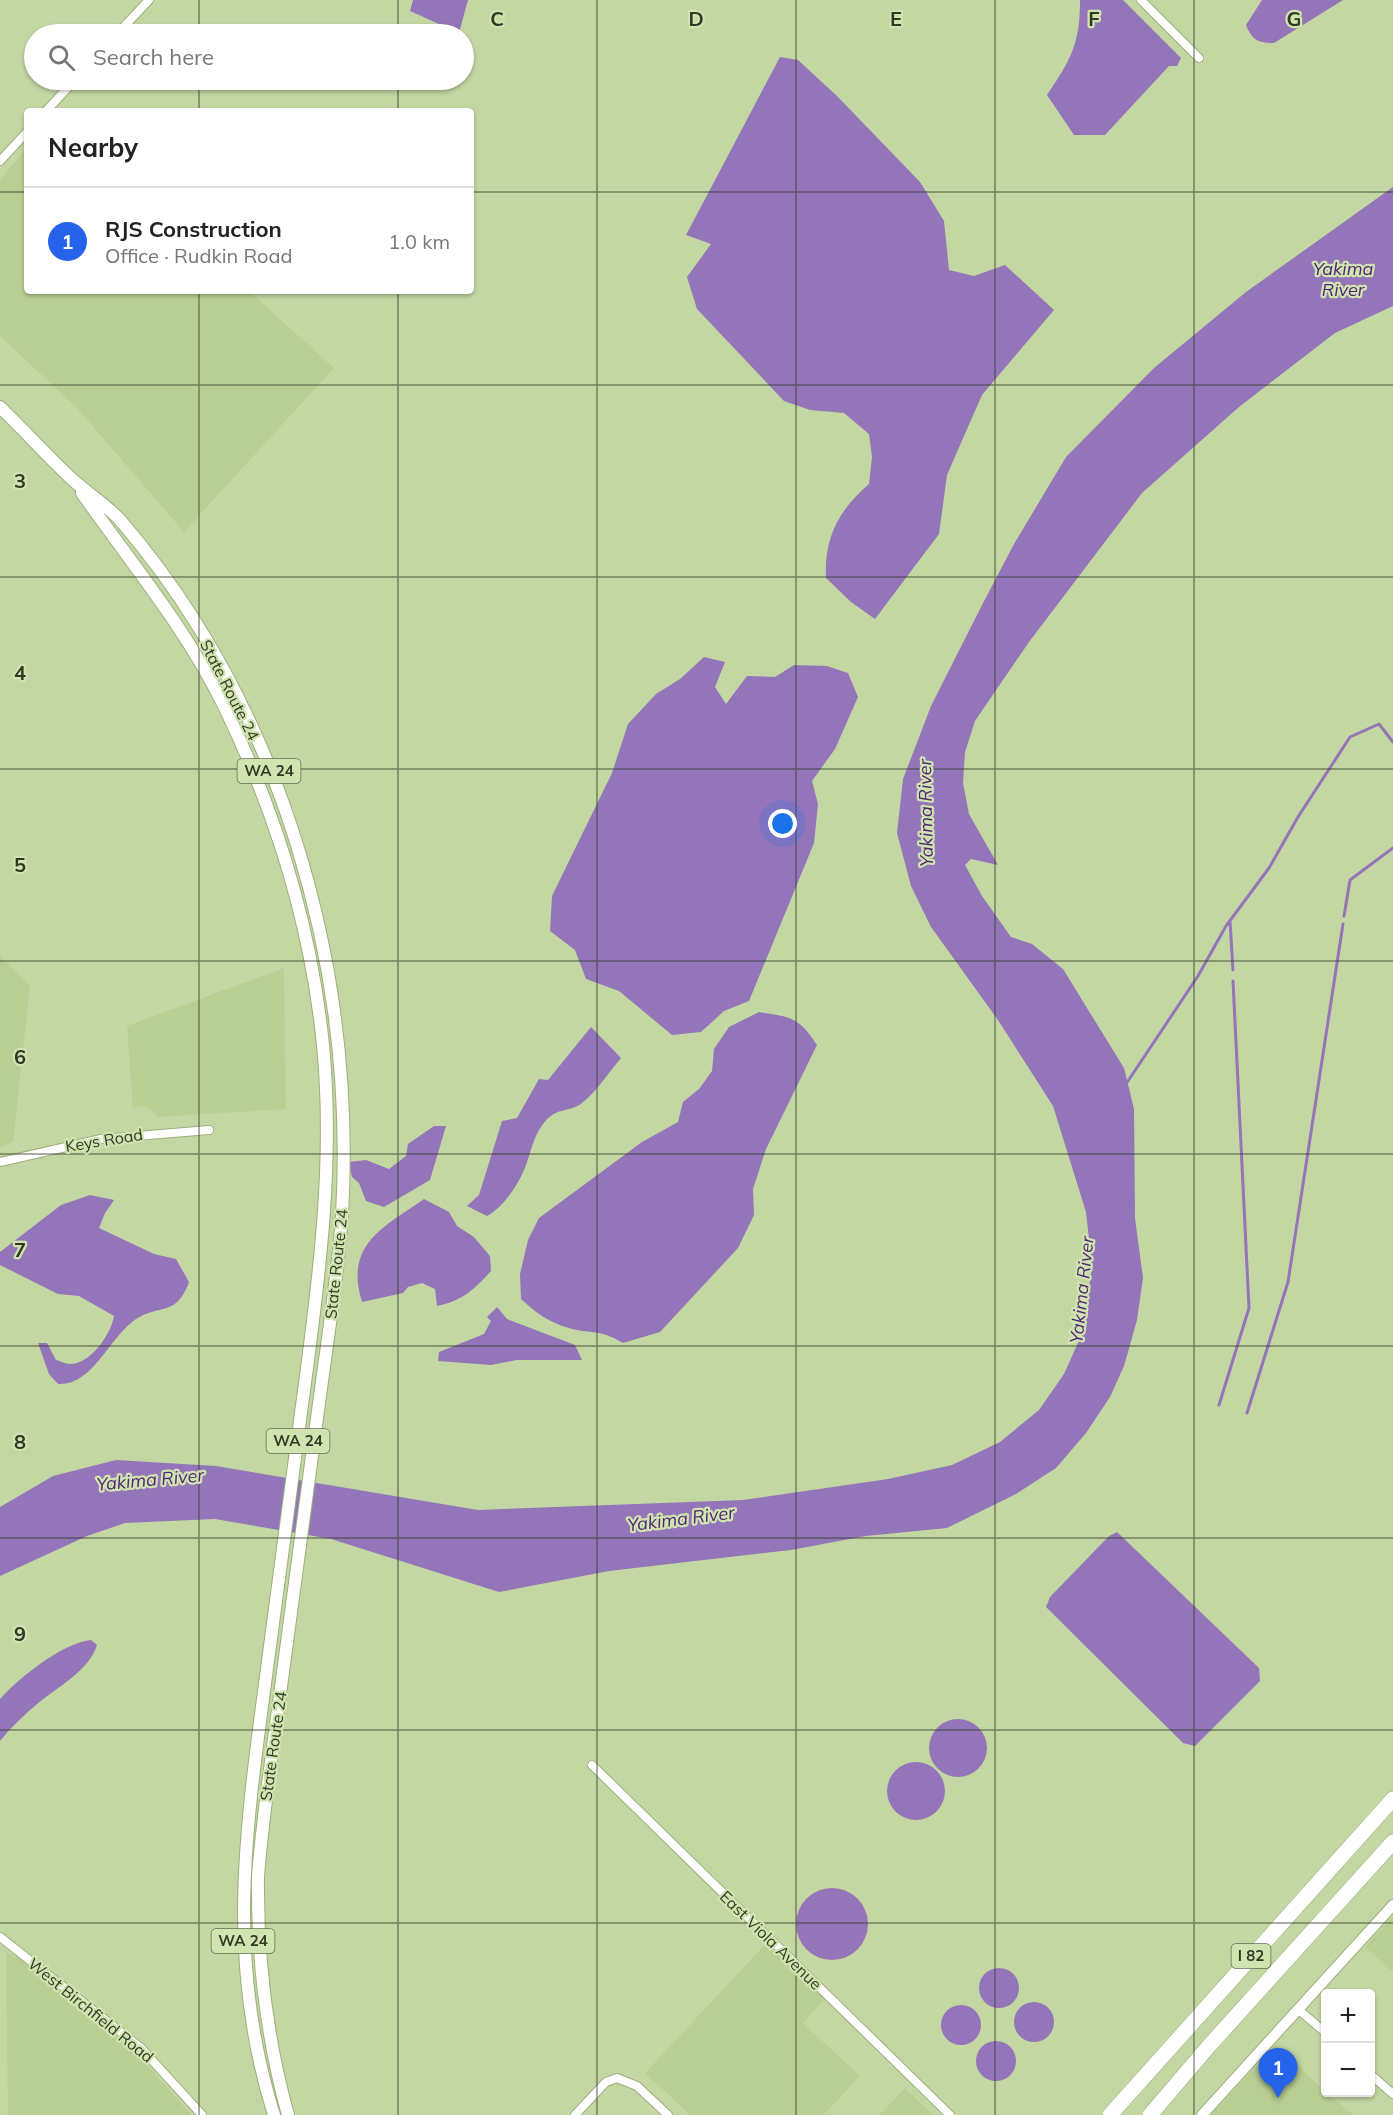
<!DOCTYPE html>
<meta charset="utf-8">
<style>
body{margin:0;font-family:Mulish,sans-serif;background:#f6f6f6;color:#222}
.controls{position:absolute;right:18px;bottom:18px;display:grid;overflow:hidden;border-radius:6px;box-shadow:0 2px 4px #0004}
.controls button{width:54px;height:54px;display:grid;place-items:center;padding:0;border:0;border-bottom:2px solid #e0e0e0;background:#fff;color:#222;font:30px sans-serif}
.you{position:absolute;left:783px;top:824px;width:21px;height:21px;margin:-15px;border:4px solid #fff;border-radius:50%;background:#1a73e8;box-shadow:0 0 0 9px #1a73e833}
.badge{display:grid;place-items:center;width:39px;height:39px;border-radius:50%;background:#2563eb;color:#fff;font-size:20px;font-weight:700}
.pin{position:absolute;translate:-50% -50px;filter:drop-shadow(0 2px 3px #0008)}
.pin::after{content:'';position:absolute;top:32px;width:21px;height:18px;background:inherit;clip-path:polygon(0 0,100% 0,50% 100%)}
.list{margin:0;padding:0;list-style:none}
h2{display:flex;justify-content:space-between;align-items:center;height:78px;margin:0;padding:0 24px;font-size:26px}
h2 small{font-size:20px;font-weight:400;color:#767676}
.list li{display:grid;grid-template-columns:39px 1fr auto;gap:18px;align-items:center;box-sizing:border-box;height:108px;padding:0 24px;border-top:2px solid #e0e0e0}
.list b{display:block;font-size:22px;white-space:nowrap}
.list p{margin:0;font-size:20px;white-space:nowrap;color:#767676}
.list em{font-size:20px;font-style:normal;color:#767676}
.icon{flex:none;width:33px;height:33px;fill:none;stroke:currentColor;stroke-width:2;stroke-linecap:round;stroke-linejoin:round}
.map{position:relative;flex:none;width:1393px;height:2115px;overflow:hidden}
.search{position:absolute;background:#fff;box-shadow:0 2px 4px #0004;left:24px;top:24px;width:450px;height:66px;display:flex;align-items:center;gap:15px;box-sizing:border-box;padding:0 21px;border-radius:33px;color:#767676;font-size:22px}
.panel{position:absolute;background:#fff;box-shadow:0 2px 4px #0004;left:24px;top:108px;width:450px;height:186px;border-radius:6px}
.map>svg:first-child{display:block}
</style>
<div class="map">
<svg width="1393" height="2115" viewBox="0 0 1393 2115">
<rect width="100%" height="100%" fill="#c3d7a3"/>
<!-- built -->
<path fill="#b8cf94" d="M 27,147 L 27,291 L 249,291 L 334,368 L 184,532 L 77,408 L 0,336 L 0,180 Z
M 0,956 L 30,986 L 13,1142 L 0,1147 Z
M 284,968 L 286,1109 L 158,1117 L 147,1107 L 139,1106 L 133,1110 L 127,1026 Z
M 1393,1916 L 1393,1972 L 1365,1947 Z
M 772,1937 L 831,1992 L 803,2023 L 860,2076 L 824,2115 L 690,2115 L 645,2073 Z
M 6,1953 L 19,1957 L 117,2035 L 145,2062 L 191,2115 L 8,2115 Z
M 1276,2045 L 1326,2092 L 1353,2115 L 1211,2115 Z
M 905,2088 L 933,2115 L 880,2115 Z"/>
<!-- water -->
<path fill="#9575b9" d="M 413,0 L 468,0 L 459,33 L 410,11 Z
M 1080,0 L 1123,0 L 1181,58 L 1177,66 L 1169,66 L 1105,135 L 1074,135 L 1047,95 C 1071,59 1080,44 1080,0 Z
M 1262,0 L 1343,0 L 1274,43 C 1258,43 1252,40 1246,25 Z
M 780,57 L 798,60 L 837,96 L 920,182 L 944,221 L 949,270 L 974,276 L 1005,265 L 1054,310 L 982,395 L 947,475 L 939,534 L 875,619 L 851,602 L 826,578 C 824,537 839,510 869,484 L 872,457 L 869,434 L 844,413 L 810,410 L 784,401 L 697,309 L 687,277 L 711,244 L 686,235 Z
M 1393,187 L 1393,306 L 1335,333 L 1239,407 L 1142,493 L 1029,642 L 975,721 L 965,752 L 963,783 L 969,814 L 998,865 L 971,859 L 965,865 L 982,896 L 1011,937 L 1032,944 L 1063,969 L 1124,1068 L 1134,1109 L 1135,1218 L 1143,1278 L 1137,1320 L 1124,1366 L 1110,1397 L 1086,1433 L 1056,1468 L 1016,1494 L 947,1528 L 866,1536 L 791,1550 L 609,1571 L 499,1592 L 331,1539 L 215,1519 L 125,1523 L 87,1536 L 0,1576 L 0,1507 L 53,1476 L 116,1460 L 216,1466 L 478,1510 L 743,1500 L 888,1479 L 952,1465 L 1000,1442 L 1039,1410 L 1064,1374 L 1082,1334 L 1092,1267 L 1086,1212 L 1053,1106 L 998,1020 L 931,927 L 911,886 L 897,833 L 903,779 L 931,706 L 982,605 L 1014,544 L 1066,457 L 1154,368 L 1246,292 Z
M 704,657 L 725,662 L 715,687 L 726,704 L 747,676 L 775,677 L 794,665 L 827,666 L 848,673 L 858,697 L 835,749 L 812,781 L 818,804 L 814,843 L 749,1001 L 724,1011 L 701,1032 L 672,1035 L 619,991 L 586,979 L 575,950 L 550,931 L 552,896 L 612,773 L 628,724 L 656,694 L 680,679 Z
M 759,1012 C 791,1017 799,1017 817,1045 L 766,1149 L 753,1189 L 754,1215 L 738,1248 L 660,1332 L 623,1343 C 598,1328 593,1335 569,1328 C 550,1323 536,1313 521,1299 L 520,1274 L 528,1240 L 539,1218 L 642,1142 L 678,1122 L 683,1102 L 699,1089 L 712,1071 L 714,1049 L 729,1027 Z
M 591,1027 L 621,1058 C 609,1072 597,1091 582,1103 C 570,1113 556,1106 543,1124 C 534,1136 532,1148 527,1162 C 521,1181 505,1206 487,1216 L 467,1206 L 479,1195 L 502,1121 L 517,1118 L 539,1079 L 548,1080 Z
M 434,1126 L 446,1126 L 430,1180 L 384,1207 L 366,1201 L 359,1183 L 352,1177 L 349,1162 L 366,1160 L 389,1169 L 406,1156 L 408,1144 Z
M 90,1195 L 114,1200 L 105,1213 L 99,1228 L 154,1254 L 176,1259 L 189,1282 C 175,1320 158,1301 131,1323 C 108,1341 91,1386 58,1384 L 49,1374 L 38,1343 L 47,1343 L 56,1360 C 60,1361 66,1364 70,1364 C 91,1364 111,1334 114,1316 L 79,1296 L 58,1294 L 0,1265 L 0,1252 L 61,1205 Z
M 424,1199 L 449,1212 L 457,1226 L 474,1237 L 490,1256 L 491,1271 C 475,1289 462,1301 437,1306 L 435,1289 L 422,1283 L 408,1287 L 403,1293 L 362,1302 C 344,1244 384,1227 424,1199 Z
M 497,1307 L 507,1319 L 575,1345 L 582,1360 L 517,1360 L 491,1365 L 438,1361 L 439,1352 L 484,1334 L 491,1321 L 487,1317 Z
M 1117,1532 L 1259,1668 L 1260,1681 L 1195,1746 L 1183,1743 L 1046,1607 L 1050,1597 L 1109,1536 Z
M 91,1640 L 97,1645 C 90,1670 56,1688 37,1704 C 24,1715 11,1727 0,1741 L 0,1699 C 19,1678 62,1643 91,1640 Z
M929 1748a29 29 0 1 1 58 0a29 29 0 1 1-58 0Z
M887 1791a29 29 0 1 1 58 0a29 29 0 1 1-58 0Z
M796 1924a36 36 0 1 1 72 0a36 36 0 1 1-72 0Z
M979 1988a20 20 0 1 1 40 0a20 20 0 1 1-40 0Z
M1014 2022a20 20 0 1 1 40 0a20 20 0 1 1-40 0Z
M941 2025a20 20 0 1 1 40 0a20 20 0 1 1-40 0Z
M976 2061a20 20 0 1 1 40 0a20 20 0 1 1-40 0Z"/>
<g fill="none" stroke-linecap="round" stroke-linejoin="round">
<!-- stream -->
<path stroke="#9575b9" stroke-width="3" d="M 1344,916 L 1350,880 L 1393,848
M 1230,921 L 1233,970
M 1126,1084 L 1198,976 L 1226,926 L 1269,868 L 1298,817 L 1350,737 L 1379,724 L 1393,742
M 1219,1405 L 1249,1308 L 1233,981
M 1247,1413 L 1288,1282 L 1343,924"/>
<!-- minor casing -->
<g stroke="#9baf7c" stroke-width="10">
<path id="minor" d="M 1141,0 L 1199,58
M 117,34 L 149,0
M 46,111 L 75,80
M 0,161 L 27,132
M 0,1162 L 101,1139 L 209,1130
M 592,1765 L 950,2115
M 0,1937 L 141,2048 L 202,2115
M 1299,2010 L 1326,2033
M 1370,2074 L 1393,2094
M 575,2115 L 606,2082 L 617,2078 L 637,2086 L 668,2115"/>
</g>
<!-- tertiary casing -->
<g stroke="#9baf7c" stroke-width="12">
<path id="tertiary" d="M 1202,2115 L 1393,1905"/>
</g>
<!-- primary casing -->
<g stroke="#9baf7c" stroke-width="14">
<path id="primary" d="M 0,407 C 25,431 48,457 73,480 C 88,494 107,505 121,521 C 283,710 356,969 342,1215 C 338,1275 328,1336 320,1396 C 307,1493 294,1590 281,1687 C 273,1750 263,1812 258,1876 C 257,1958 266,2036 288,2115
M 82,493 C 131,563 185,627 223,704 C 276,812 311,926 323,1045 C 334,1158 320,1271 305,1383 C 293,1476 281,1569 268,1661 C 247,1822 224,1956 274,2115"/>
</g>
<!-- motorway casing -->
<g stroke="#9baf7c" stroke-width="16">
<path id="motorway" d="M 1110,2115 L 1393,1799
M 1150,2115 L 1208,2047 L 1393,1842"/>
</g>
<!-- minor -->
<use href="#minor" stroke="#fff" stroke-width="8"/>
<!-- tertiary -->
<use href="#tertiary" stroke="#fff" stroke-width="10"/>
<!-- primary -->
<use href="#primary" stroke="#fff" stroke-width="12"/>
<!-- motorway -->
<use href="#motorway" stroke="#fff" stroke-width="15"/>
</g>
<!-- grid -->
<path fill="none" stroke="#313924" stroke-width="1.5" stroke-opacity="0.55" d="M 199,0 L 199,34M 398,0 L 398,34M 597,0 L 597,2115M 796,0 L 796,2115M 995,0 L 995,2115M 1194,0 L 1194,2115M 199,80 L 199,111M 398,80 L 398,111M 0,192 L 27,192M 471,192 L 1393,192M 199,291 L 199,2115M 398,291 L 398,2115M 0,385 L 1393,385M 0,577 L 1393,577M 0,769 L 1393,769M 0,961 L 1393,961M 0,1154 L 1393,1154M 0,1346 L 1393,1346M 0,1538 L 1393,1538M 0,1730 L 1393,1730M 0,1923 L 1393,1923"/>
<g text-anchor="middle" stroke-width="4.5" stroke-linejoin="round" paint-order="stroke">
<!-- shield labels -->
<g fill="#d0e4af" stroke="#616c4e" stroke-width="1.5">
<rect x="237.5" y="759" width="63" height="24" rx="4.5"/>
<rect x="266.5" y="1429" width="63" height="24" rx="4.5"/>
<rect x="211.5" y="1929" width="63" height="24" rx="4.5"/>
<rect x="1231.5" y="1944" width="39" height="24" rx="4.5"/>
</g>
<g font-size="15" font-weight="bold" fill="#313924">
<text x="269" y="776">WA 24</text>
<text x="298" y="1446">WA 24</text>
<text x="243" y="1946">WA 24</text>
<text x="1251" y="1961">I 82</text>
</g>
<!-- street labels -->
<g font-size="16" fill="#313924" stroke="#d0e4af">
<text transform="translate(230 690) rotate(63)" y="6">State Route 24</text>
<text transform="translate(104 1140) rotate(-9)" y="6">Keys Road</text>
<text transform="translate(336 1264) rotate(-84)" y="6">State Route 24</text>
<text transform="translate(273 1746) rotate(-82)" y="6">State Route 24</text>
<text transform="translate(771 1940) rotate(44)" y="6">East Viola Avenue</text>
<text transform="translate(91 2010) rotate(39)" y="6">West Birchfield Road</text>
</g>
<!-- water labels -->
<g font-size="18" font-style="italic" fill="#502476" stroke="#d0e4af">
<text x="1343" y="275">Yakima<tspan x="1343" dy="21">River</tspan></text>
<text transform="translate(926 813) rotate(-91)" y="6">Yakima River</text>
<text transform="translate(1082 1290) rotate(-84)" y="6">Yakima River</text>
<text transform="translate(150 1480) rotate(-5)" y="6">Yakima River</text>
<text transform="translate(681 1519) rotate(-7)" y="6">Yakima River</text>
</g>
</g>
<g font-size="20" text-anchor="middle" font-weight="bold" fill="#313924" stroke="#d0e4af" stroke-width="4.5" stroke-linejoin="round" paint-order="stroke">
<text x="497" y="26">C</text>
<text x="696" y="26">D</text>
<text x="896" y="26">E</text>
<text x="1094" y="26">F</text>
<text x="1294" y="26">G</text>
<text x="20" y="488">3</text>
<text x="20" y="680">4</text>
<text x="20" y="872">5</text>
<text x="20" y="1064">6</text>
<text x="20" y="1257">7</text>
<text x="20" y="1449">8</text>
<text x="20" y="1641">9</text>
</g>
</svg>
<div class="controls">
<button>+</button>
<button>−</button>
</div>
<div class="you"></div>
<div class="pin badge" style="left:1278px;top:2098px">1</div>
<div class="search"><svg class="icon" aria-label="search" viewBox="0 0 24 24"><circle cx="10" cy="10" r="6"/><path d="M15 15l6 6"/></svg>Search here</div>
<section class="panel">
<h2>Nearby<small></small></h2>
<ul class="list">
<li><span class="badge">1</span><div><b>RJS Construction</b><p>Office · Rudkin Road</p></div><em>1.0 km</em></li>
</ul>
</section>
</div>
